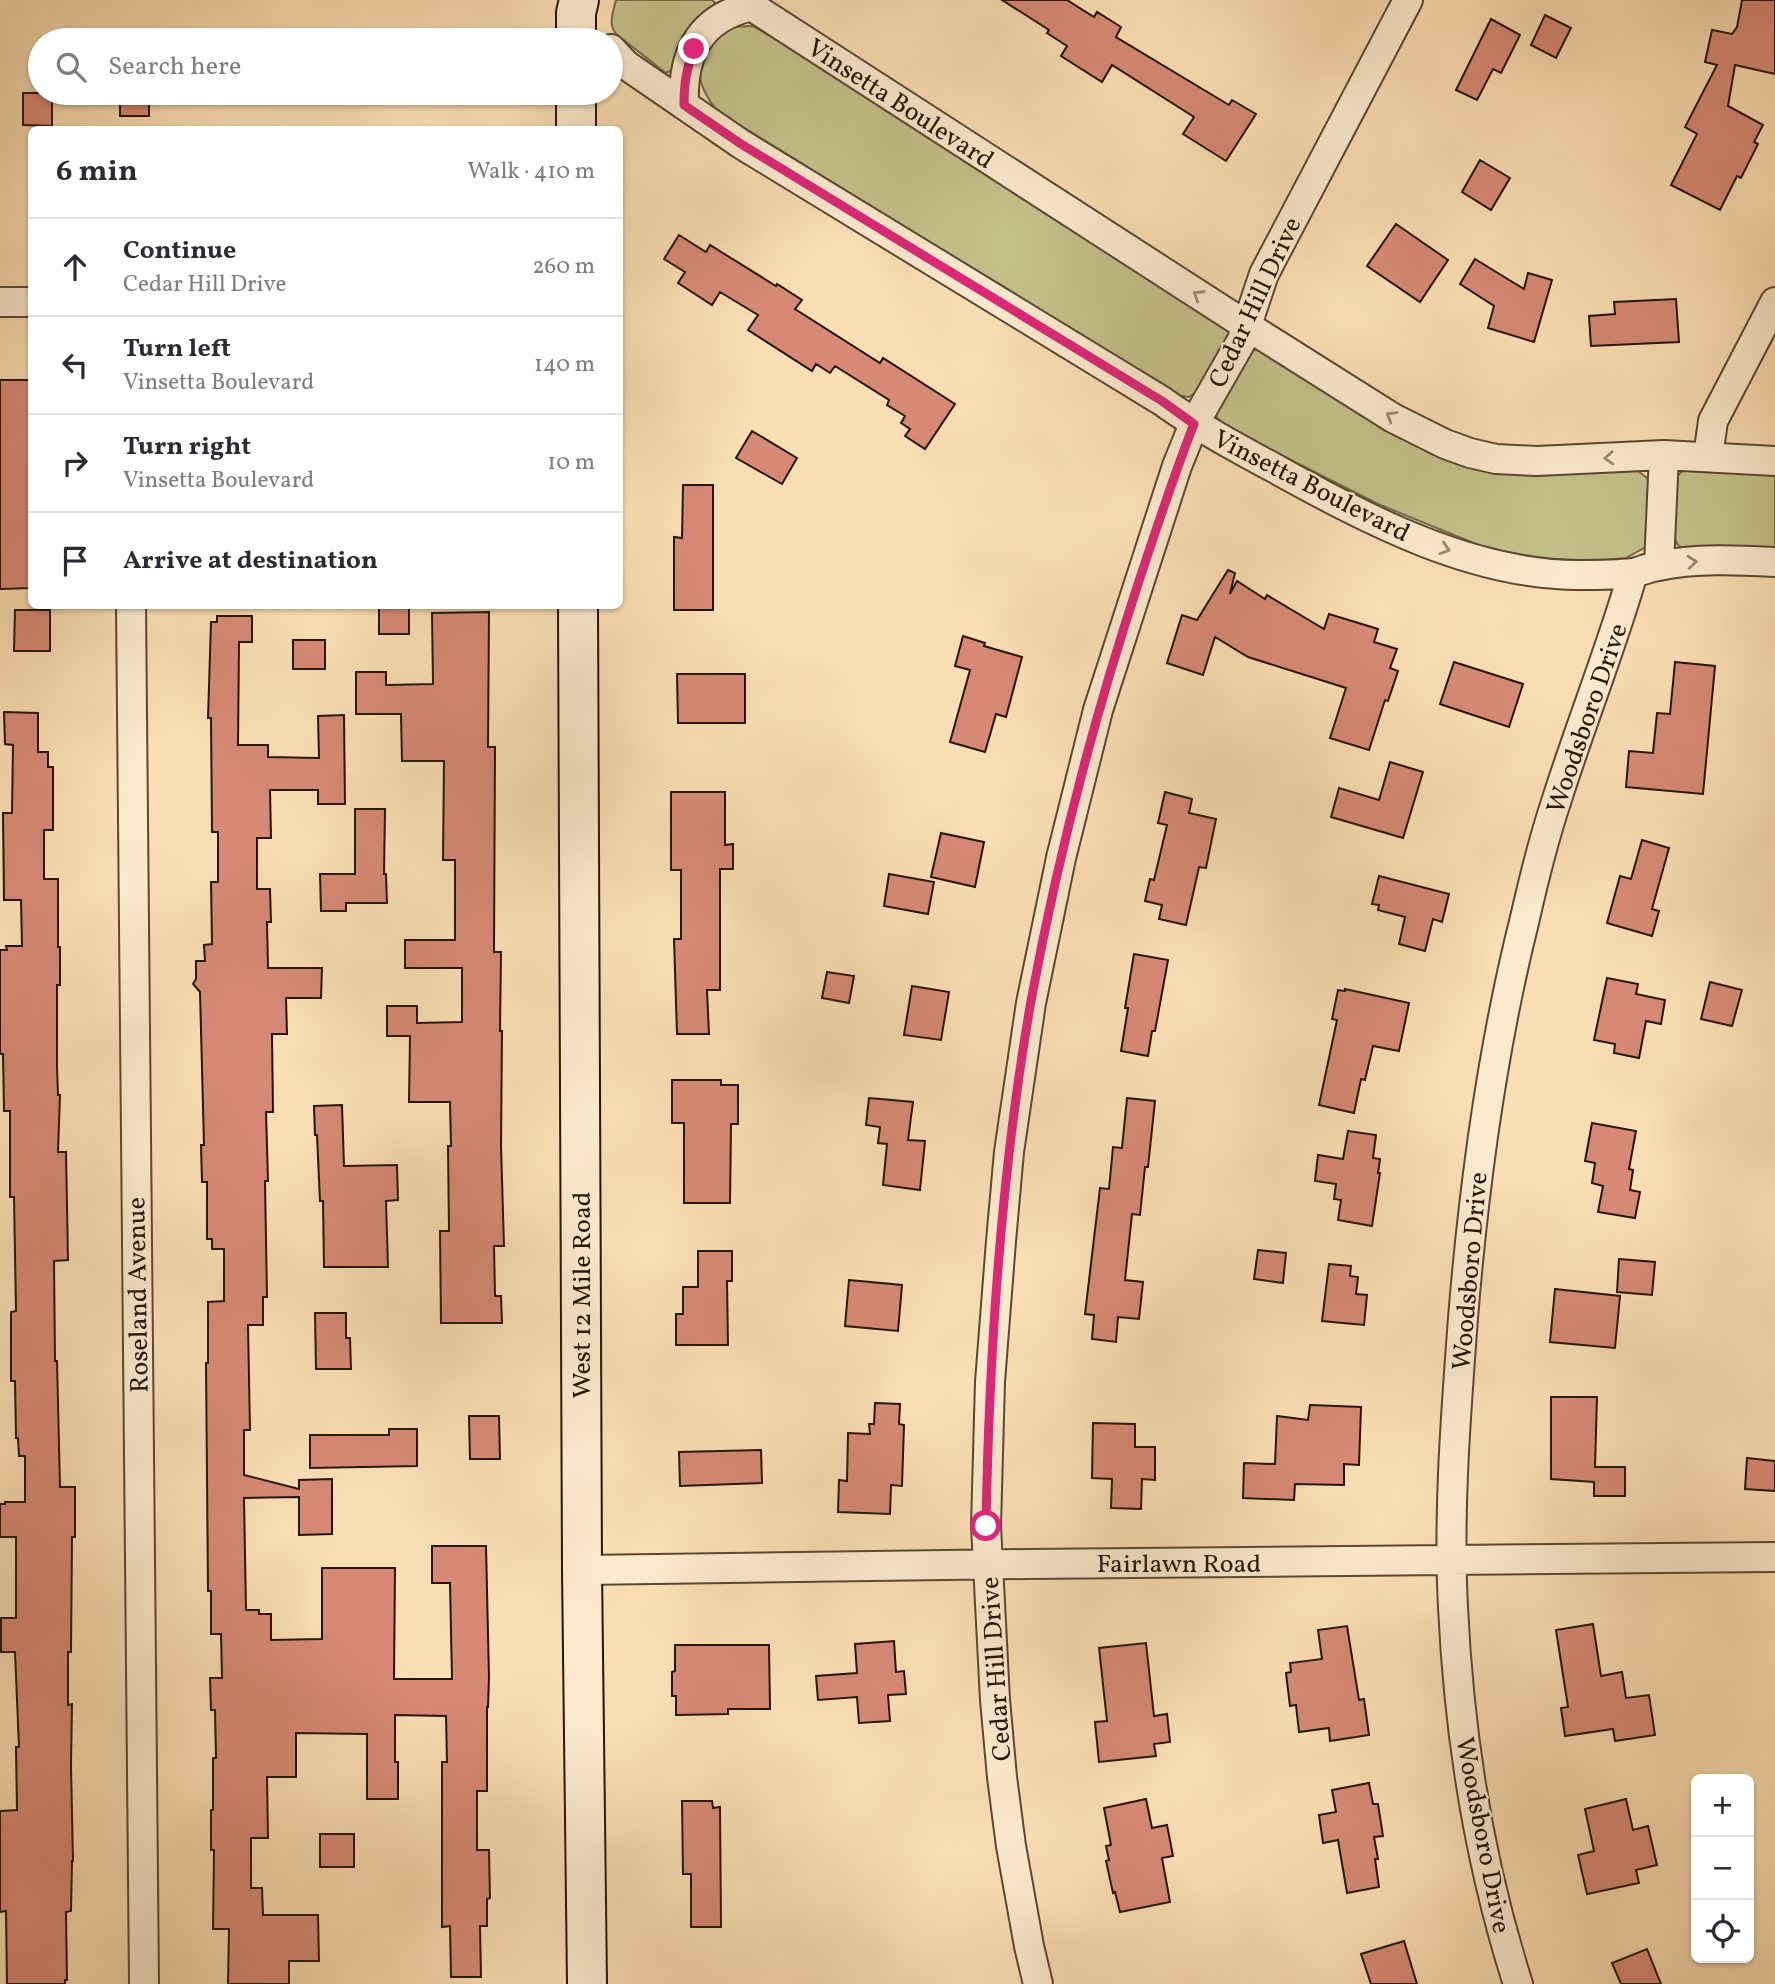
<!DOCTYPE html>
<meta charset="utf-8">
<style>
body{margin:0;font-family:Vollkorn,serif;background:#f7f7f7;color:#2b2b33}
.controls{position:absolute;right:21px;bottom:21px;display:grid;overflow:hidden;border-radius:10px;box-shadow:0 2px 5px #0004}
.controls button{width:63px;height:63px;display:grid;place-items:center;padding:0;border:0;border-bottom:2px solid #e1e1e2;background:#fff;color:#2b2b33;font:35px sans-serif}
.stop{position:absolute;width:21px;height:21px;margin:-16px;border:5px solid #db2777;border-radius:50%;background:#fff}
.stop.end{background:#db2777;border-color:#fff;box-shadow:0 2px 7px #0008}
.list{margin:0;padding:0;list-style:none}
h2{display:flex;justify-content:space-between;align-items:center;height:91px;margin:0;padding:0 28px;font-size:30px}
h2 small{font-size:23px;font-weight:400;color:#7c7c81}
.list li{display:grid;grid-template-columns:46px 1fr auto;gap:21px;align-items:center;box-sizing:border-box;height:98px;padding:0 28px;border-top:2px solid #e1e1e2}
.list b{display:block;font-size:26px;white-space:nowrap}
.list p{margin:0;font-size:23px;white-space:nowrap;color:#7c7c81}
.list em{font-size:23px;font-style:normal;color:#7c7c81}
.icon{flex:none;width:38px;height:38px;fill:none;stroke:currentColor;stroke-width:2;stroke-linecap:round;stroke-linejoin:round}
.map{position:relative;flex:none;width:1775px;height:1984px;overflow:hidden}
.search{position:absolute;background:#fff;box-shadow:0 2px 5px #0004;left:28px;top:28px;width:595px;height:77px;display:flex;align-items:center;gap:18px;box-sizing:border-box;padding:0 24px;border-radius:38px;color:#7c7c81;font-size:26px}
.panel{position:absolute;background:#fff;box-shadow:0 2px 5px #0004;left:28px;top:126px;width:595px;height:483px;border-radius:10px}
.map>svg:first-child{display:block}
</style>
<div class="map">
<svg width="1775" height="1984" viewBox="0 0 1775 1984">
<rect width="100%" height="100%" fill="#fadeb3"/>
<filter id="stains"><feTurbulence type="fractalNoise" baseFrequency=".00286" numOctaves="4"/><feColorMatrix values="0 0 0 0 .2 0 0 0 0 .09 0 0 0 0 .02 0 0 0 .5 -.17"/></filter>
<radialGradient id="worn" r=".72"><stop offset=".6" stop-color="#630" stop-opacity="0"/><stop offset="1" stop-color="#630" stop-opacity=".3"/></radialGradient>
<!-- green -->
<path fill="#c4c089" stroke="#746a4a" stroke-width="2" d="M 616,0 L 712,0 L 715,3 L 715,7 C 689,24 676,39 672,70 L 666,73 L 616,34 C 608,24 613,12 616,0 Z
M 753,26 L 840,77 L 1232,332 L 1199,391 L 1189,397 L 1173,395 L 717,111 C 710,102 704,93 701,82 C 694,58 713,31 736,27 C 741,26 748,26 753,26 Z
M 1256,349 L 1268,350 L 1406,438 L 1464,466 L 1506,471 L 1638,471 L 1651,481 L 1651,536 L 1644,548 L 1626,558 L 1581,562 L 1540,559 L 1481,546 L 1378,504 L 1232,430 L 1217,418 L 1216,405 L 1248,354 Z
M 1691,465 L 1775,468 L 1775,551 L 1687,552 L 1677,544 L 1672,529 L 1674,488 L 1678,475 Z"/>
<!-- building -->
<path fill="#d78975" stroke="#25150a" stroke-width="2" d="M 1002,0 L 1067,0 L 1094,17 L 1097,12 L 1121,27 L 1116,37 L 1229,105 L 1232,100 L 1256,114 L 1226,161 L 1183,134 L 1194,117 L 1112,65 L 1102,82 L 1061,56 L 1067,46 L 1047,33 L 1049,30 Z
M 1742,0 L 1775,0 L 1775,74 L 1735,65 L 1728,106 L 1763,125 L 1754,142 L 1758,144 L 1741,178 L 1737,176 L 1720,210 L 1671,185 L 1697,134 L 1685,127 L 1717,65 L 1705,62 L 1712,30 L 1732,34 L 1737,27 Z
M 1545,15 L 1571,28 L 1556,58 L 1531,45 Z
M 1491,19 L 1520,35 L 1501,73 L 1493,69 L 1477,100 L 1456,90 Z
M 23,93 L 52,93 L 52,126 L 23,125 Z
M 120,93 L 149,93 L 149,116 L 120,116 Z
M 1480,160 L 1510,178 L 1491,210 L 1462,192 Z
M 1396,224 L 1448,260 L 1420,302 L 1367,266 Z
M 679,235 L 706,252 L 710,245 L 776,286 L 777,284 L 802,300 L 795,309 L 880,363 L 883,358 L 955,404 L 925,449 L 905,436 L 910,429 L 901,423 L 905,416 L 887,405 L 889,400 L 835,366 L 830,373 L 816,364 L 812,371 L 748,330 L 758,315 L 720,292 L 712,305 L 678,283 L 685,272 L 664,259 Z
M 1475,259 L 1524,289 L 1528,273 L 1552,280 L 1534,342 L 1488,328 L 1494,306 L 1460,284 Z
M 1676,299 L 1679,342 L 1591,346 L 1589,316 L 1615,314 L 1614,302 Z
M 0,380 L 32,380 L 32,588 L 0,589 Z
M 752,431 L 797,458 L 782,484 L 736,458 Z
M 683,485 L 713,485 L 713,610 L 674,610 L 674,537 L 682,538 Z
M 1228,570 L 1235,573 L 1230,594 L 1237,581 L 1265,599 L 1267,595 L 1324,629 L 1329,614 L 1378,629 L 1374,642 L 1397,649 L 1390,668 L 1398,671 L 1388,701 L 1385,700 L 1369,750 L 1330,738 L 1346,688 L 1248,657 L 1215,637 L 1203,675 L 1167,663 L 1182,615 L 1197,620 Z
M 379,607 L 409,607 L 409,634 L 379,634 Z
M 15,610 L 50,610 L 50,651 L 14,651 Z
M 489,612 L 488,747 L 495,747 L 494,952 L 501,952 L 500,1031 L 502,1031 L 501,1146 L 504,1246 L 494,1246 L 495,1296 L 501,1296 L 502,1323 L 441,1323 L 440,1231 L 449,1231 L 448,1146 L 451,1146 L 450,1102 L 409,1102 L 410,1036 L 387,1036 L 387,1006 L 417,1006 L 417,1023 L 462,1022 L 462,968 L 405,968 L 405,940 L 455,940 L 455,860 L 443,860 L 444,761 L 402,761 L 401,714 L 356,714 L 356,672 L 386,672 L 386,685 L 433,684 L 432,613 Z
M 217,616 L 252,616 L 252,642 L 239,642 L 238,745 L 268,745 L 268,757 L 319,758 L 318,716 L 344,715 L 345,804 L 318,804 L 318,790 L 270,790 L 271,838 L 257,838 L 257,889 L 270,889 L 271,922 L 267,922 L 268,968 L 322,968 L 321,998 L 286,998 L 287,1034 L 272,1034 L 273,1112 L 266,1112 L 268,1181 L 265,1181 L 267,1297 L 263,1297 L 263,1325 L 248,1325 L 250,1430 L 244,1430 L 244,1475 L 299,1489 L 299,1480 L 332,1479 L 332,1534 L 299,1535 L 299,1497 L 244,1498 L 246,1610 L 259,1610 L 259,1614 L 271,1614 L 271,1640 L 322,1639 L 322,1568 L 395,1568 L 394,1679 L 452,1679 L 450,1583 L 432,1583 L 432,1546 L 486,1546 L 489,1677 L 488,1707 L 487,1707 L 487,1791 L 477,1791 L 477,1850 L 489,1850 L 490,1898 L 487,1899 L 487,1926 L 480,1926 L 481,1977 L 451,1977 L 450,1926 L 442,1927 L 442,1762 L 447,1762 L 446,1716 L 395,1715 L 395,1762 L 398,1762 L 398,1799 L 367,1799 L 367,1734 L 296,1733 L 296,1777 L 267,1777 L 268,1838 L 251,1838 L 251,1888 L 262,1888 L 263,1915 L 318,1915 L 319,1961 L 289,1961 L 289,1984 L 228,1984 L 229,1929 L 213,1929 L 214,1850 L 211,1850 L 211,1810 L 213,1810 L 213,1758 L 216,1758 L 215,1710 L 211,1710 L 210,1678 L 222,1678 L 221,1634 L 211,1634 L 211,1591 L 208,1591 L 206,1363 L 208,1363 L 208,1302 L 224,1301 L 224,1249 L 212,1249 L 212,1239 L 207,1239 L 207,1182 L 202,1182 L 201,1145 L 204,1145 L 200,992 L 193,984 L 196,979 L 196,961 L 205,961 L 204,945 L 212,944 L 211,882 L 218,882 L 218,832 L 212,832 L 211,718 L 208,718 L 211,622 L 217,622 Z
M 963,636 L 985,643 L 984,646 L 1022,657 L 1006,717 L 996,714 L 985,752 L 950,742 L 970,670 L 955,666 Z
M 293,640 L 325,640 L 325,669 L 293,669 Z
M 1454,662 L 1523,684 L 1509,727 L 1440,704 Z
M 1675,662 L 1715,666 L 1703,794 L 1626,787 L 1629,751 L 1653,753 L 1657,713 L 1670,714 Z
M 677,674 L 745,674 L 745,723 L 678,723 Z
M 4,712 L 38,713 L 38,752 L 48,752 L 48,767 L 53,767 L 53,830 L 44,830 L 44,879 L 58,879 L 58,947 L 60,947 L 60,985 L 57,985 L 57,1067 L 58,1095 L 60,1095 L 58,1152 L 66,1152 L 68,1260 L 54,1261 L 55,1361 L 57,1361 L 60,1487 L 75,1487 L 75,1537 L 72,1537 L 71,1652 L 68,1652 L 68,1705 L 72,1704 L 71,1766 L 73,1861 L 72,1861 L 71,1911 L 66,1912 L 67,1980 L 65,1980 L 65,1984 L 7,1984 L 6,1911 L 0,1912 L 0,1811 L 17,1810 L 16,1747 L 19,1747 L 15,1652 L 1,1652 L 1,1618 L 16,1618 L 16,1537 L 0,1537 L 0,1504 L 5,1504 L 5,1502 L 25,1502 L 25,1456 L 19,1456 L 18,1438 L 16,1438 L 15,1381 L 11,1381 L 11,1312 L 16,1311 L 14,1197 L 10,1197 L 10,1111 L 4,1111 L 3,1054 L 0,1054 L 0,950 L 7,950 L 6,946 L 22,946 L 21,900 L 4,900 L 3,813 L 12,813 L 13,745 L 5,744 Z
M 1390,762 L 1423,772 L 1403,838 L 1331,817 L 1339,788 L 1379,800 Z
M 671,792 L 725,792 L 725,845 L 733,844 L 733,869 L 720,869 L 720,990 L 707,990 L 709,1034 L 677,1034 L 674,939 L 681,939 L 681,870 L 671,870 Z
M 1165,792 L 1192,799 L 1189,813 L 1216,819 L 1206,868 L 1199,867 L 1186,925 L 1159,919 L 1162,905 L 1145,901 L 1150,879 L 1154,880 L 1167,825 L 1158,823 Z
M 355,809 L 385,809 L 384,874 L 386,874 L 387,903 L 346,903 L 346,911 L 321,911 L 320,874 L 355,874 Z
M 941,833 L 984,842 L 975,887 L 931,877 Z
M 1642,840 L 1669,848 L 1652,909 L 1659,911 L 1652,936 L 1607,923 L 1620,876 L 1631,879 Z
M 889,874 L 934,882 L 928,914 L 884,906 Z
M 1379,876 L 1449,894 L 1442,922 L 1433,919 L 1425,951 L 1399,944 L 1405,917 L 1378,910 L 1379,905 L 1372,904 Z
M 1134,954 L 1168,960 L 1155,1031 L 1152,1031 L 1148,1056 L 1121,1051 L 1128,1008 L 1125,1008 Z
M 827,972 L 854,976 L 849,1003 L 822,998 Z
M 1607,978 L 1638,984 L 1636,994 L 1665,1000 L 1661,1024 L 1646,1021 L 1639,1058 L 1614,1053 L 1615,1044 L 1594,1040 Z
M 1710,982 L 1742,990 L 1732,1026 L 1701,1019 Z
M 912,986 L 949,992 L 941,1040 L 904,1035 Z
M 1345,989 L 1409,1003 L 1399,1051 L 1373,1046 L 1365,1080 L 1361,1079 L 1354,1113 L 1319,1105 L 1337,1020 L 1332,1019 L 1338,990 L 1345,991 Z
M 672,1080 L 721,1080 L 721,1085 L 738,1085 L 738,1124 L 731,1124 L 730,1203 L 684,1203 L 684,1123 L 672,1123 Z
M 869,1098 L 913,1102 L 908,1140 L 925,1141 L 920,1190 L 883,1185 L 887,1144 L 878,1143 L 880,1127 L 866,1125 Z
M 1127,1098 L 1155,1101 L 1148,1167 L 1145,1167 L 1140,1215 L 1132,1214 L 1125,1280 L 1143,1282 L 1139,1319 L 1118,1317 L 1116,1342 L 1092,1339 L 1094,1315 L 1085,1314 L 1100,1188 L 1109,1189 L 1113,1147 L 1122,1148 Z
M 342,1105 L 344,1166 L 397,1165 L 398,1200 L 386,1201 L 388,1267 L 324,1267 L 323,1201 L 320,1201 L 317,1135 L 315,1135 L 314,1106 Z
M 1592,1123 L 1636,1131 L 1629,1169 L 1633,1170 L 1630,1190 L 1640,1192 L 1635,1218 L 1598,1212 L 1603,1186 L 1592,1183 L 1595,1163 L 1585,1161 Z
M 1348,1131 L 1376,1135 L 1373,1158 L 1380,1159 L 1378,1173 L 1380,1173 L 1372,1226 L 1338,1220 L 1341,1200 L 1334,1199 L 1336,1184 L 1315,1181 L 1318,1155 L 1343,1159 Z
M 1258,1250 L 1286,1253 L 1283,1283 L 1254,1279 Z
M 698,1251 L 732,1251 L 732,1281 L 727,1281 L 728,1345 L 676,1345 L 676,1314 L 683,1314 L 683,1287 L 698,1287 Z
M 1619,1259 L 1655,1262 L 1652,1295 L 1617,1292 Z
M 1329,1264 L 1351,1266 L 1350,1276 L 1358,1277 L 1356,1294 L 1367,1295 L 1364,1325 L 1322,1321 Z
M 849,1280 L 902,1285 L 898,1331 L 845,1326 Z
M 1555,1289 L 1620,1296 L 1615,1348 L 1550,1342 Z
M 315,1313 L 346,1313 L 346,1338 L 350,1338 L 351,1369 L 316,1369 Z
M 1551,1397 L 1597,1397 L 1595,1467 L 1625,1467 L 1625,1496 L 1594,1496 L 1594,1482 L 1551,1479 Z
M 875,1403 L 900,1404 L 899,1424 L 904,1425 L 902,1486 L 891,1485 L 890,1514 L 838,1512 L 839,1480 L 847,1481 L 848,1433 L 870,1434 L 869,1424 L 874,1424 Z
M 1310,1405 L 1361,1407 L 1359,1465 L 1344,1464 L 1344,1485 L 1295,1484 L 1294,1500 L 1243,1498 L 1244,1463 L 1275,1464 L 1277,1416 L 1308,1420 Z
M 469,1416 L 499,1416 L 500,1459 L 470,1459 Z
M 1093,1423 L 1135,1424 L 1135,1447 L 1155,1447 L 1155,1480 L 1142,1479 L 1141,1509 L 1111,1508 L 1112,1479 L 1092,1478 Z
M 389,1429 L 417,1429 L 417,1466 L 310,1468 L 310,1435 L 389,1435 Z
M 761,1450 L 762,1483 L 680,1486 L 679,1452 Z
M 1747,1458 L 1775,1461 L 1775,1491 L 1745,1489 Z
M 1593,1624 L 1601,1676 L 1622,1672 L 1626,1698 L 1649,1695 L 1655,1735 L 1615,1741 L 1613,1729 L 1565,1736 L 1561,1708 L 1568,1707 L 1556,1630 Z
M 1347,1626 L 1359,1700 L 1364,1699 L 1369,1735 L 1330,1741 L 1329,1728 L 1299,1732 L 1296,1705 L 1290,1706 L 1286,1673 L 1291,1672 L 1290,1663 L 1322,1659 L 1318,1630 Z
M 894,1641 L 896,1672 L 904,1671 L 906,1694 L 888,1695 L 890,1721 L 859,1723 L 857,1697 L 818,1700 L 816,1676 L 857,1673 L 855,1644 Z
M 1146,1643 L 1154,1716 L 1167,1714 L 1170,1742 L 1154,1744 L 1156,1756 L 1099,1762 L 1095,1722 L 1107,1721 L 1099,1648 Z
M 675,1645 L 769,1645 L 770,1709 L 728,1709 L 728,1714 L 676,1715 L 676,1696 L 672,1696 L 672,1672 L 675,1671 Z
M 1369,1783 L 1373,1804 L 1378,1804 L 1383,1836 L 1374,1837 L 1378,1859 L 1375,1859 L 1379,1887 L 1347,1893 L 1338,1840 L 1323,1843 L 1319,1815 L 1336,1812 L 1332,1790 Z
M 1146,1799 L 1152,1828 L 1167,1825 L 1173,1856 L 1162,1858 L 1170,1902 L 1120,1912 L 1115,1892 L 1113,1893 L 1106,1861 L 1109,1860 L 1106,1846 L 1111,1845 L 1104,1808 Z
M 1626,1799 L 1633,1830 L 1648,1826 L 1657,1865 L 1636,1870 L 1639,1883 L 1587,1894 L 1578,1855 L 1594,1851 L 1585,1809 Z
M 682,1801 L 712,1801 L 713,1808 L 720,1807 L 721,1927 L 691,1927 L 691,1874 L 683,1874 Z
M 320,1834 L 354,1834 L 354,1867 L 320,1867 Z
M 1404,1941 L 1417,1984 L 1371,1984 L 1361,1954 Z
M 1647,1949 L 1661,1984 L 1621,1984 L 1612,1963 Z"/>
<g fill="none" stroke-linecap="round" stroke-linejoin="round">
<!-- minor casing -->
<g stroke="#5a4734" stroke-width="32">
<path id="minor" d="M 742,0 L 1247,326 L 1393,418 L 1445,444 L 1470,453 L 1496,459 L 1537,461 L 1664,455 L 1775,461
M 611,49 L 626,65 L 741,144 L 1162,401 C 1198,427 1237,448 1276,469 C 1368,520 1472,575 1579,575 C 1597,575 1616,575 1633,573 C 1641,571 1650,567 1658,566 C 1695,558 1738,560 1775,562
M 684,105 C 682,54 699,18 752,6
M 0,302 L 32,302
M 1708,457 L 1713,421 L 1775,302
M 1659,565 L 1664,455
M 131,606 L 144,1984
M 582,1570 L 1027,1564 L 1775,1557
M 1038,1984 L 1029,1946 L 1011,1846 L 1002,1777 L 995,1700 L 986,1526 L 990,1382 L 1001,1241 L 1009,1152 L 1031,1003 L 1061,858 L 1098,710 L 1177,466 L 1194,424 L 1242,340 L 1264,274 L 1408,0
M 1518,1984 C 1479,1862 1459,1735 1453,1607 C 1448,1511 1456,1413 1463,1318 C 1474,1183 1492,1049 1525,918 C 1534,878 1544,838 1557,799 C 1581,723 1611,649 1633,573"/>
</g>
<!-- secondary casing -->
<g stroke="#25150a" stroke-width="42">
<path id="secondary" d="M 576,40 L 576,13 L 579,0
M 576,130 L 576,93
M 578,606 L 582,1570 L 587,1984"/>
</g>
<!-- minor -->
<use href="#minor" stroke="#fceace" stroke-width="28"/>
<!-- secondary -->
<use href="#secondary" stroke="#fceace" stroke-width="38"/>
</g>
<!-- one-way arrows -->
<defs><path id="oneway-chevron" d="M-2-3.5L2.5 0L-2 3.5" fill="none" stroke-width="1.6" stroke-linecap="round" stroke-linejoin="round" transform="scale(1.75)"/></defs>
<g stroke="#9b8a76">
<use href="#oneway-chevron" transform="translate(1198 295) rotate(-147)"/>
<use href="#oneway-chevron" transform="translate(1391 416) rotate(-149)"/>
<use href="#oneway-chevron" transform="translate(1609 458) rotate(177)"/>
<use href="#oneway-chevron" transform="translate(1445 549) rotate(18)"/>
<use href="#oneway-chevron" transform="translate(1692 562) rotate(-5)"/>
</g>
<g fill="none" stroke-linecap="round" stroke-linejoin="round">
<!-- route -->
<path stroke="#db2777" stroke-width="9" d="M 694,49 C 686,69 684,85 684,105 L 741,144 L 1162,401 L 1194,424 C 1173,477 1156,530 1138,584 C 1093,721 1057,860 1031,1001 C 1001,1172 989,1352 986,1526"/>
</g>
<g text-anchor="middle" stroke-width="5" stroke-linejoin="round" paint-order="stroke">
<!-- street labels -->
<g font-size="26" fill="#25150a" stroke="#fceace">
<text transform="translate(901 103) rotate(33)" y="9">Vinsetta Boulevard</text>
<text transform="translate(1254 302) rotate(-65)" y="9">Cedar Hill Drive</text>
<text transform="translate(1312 485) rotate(27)" y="9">Vinsetta Boulevard</text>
<text transform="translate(1586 718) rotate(-71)" y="9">Woodsboro Drive</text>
<text transform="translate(1469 1271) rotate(-85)" y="9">Woodsboro Drive</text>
<text transform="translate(137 1295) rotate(-91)" y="9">Roseland Avenue</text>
<text transform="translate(581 1295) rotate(-90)" y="9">West 12 Mile Road</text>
<text x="1179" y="1572">Fairlawn Road</text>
<text transform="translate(995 1669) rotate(-94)" y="9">Cedar Hill Drive</text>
<text transform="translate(1484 1835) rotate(79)" y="9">Woodsboro Drive</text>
</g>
</g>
<rect width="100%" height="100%" filter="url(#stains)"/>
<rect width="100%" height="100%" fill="url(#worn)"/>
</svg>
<div class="controls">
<button>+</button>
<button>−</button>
<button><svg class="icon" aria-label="locate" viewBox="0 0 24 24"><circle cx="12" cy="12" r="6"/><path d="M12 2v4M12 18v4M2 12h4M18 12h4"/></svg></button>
</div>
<div class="stop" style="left:986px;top:1526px"></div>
<div class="stop end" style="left:694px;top:49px"></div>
<div class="search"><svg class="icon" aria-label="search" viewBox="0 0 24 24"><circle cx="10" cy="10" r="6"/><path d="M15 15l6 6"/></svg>Search here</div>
<section class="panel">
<h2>6 min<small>Walk · 410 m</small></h2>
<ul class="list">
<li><svg class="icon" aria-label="ahead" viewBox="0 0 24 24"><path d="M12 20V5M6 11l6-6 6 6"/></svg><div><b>Continue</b><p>Cedar Hill Drive</p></div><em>260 m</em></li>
<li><svg class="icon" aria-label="left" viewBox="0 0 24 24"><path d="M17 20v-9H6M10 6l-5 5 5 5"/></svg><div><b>Turn left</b><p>Vinsetta Boulevard</p></div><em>140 m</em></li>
<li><svg class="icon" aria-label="right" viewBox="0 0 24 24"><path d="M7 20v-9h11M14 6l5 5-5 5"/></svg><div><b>Turn right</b><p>Vinsetta Boulevard</p></div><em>10 m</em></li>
<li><svg class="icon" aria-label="arrive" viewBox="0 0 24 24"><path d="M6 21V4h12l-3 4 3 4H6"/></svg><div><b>Arrive at destination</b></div></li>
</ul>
</section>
</div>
